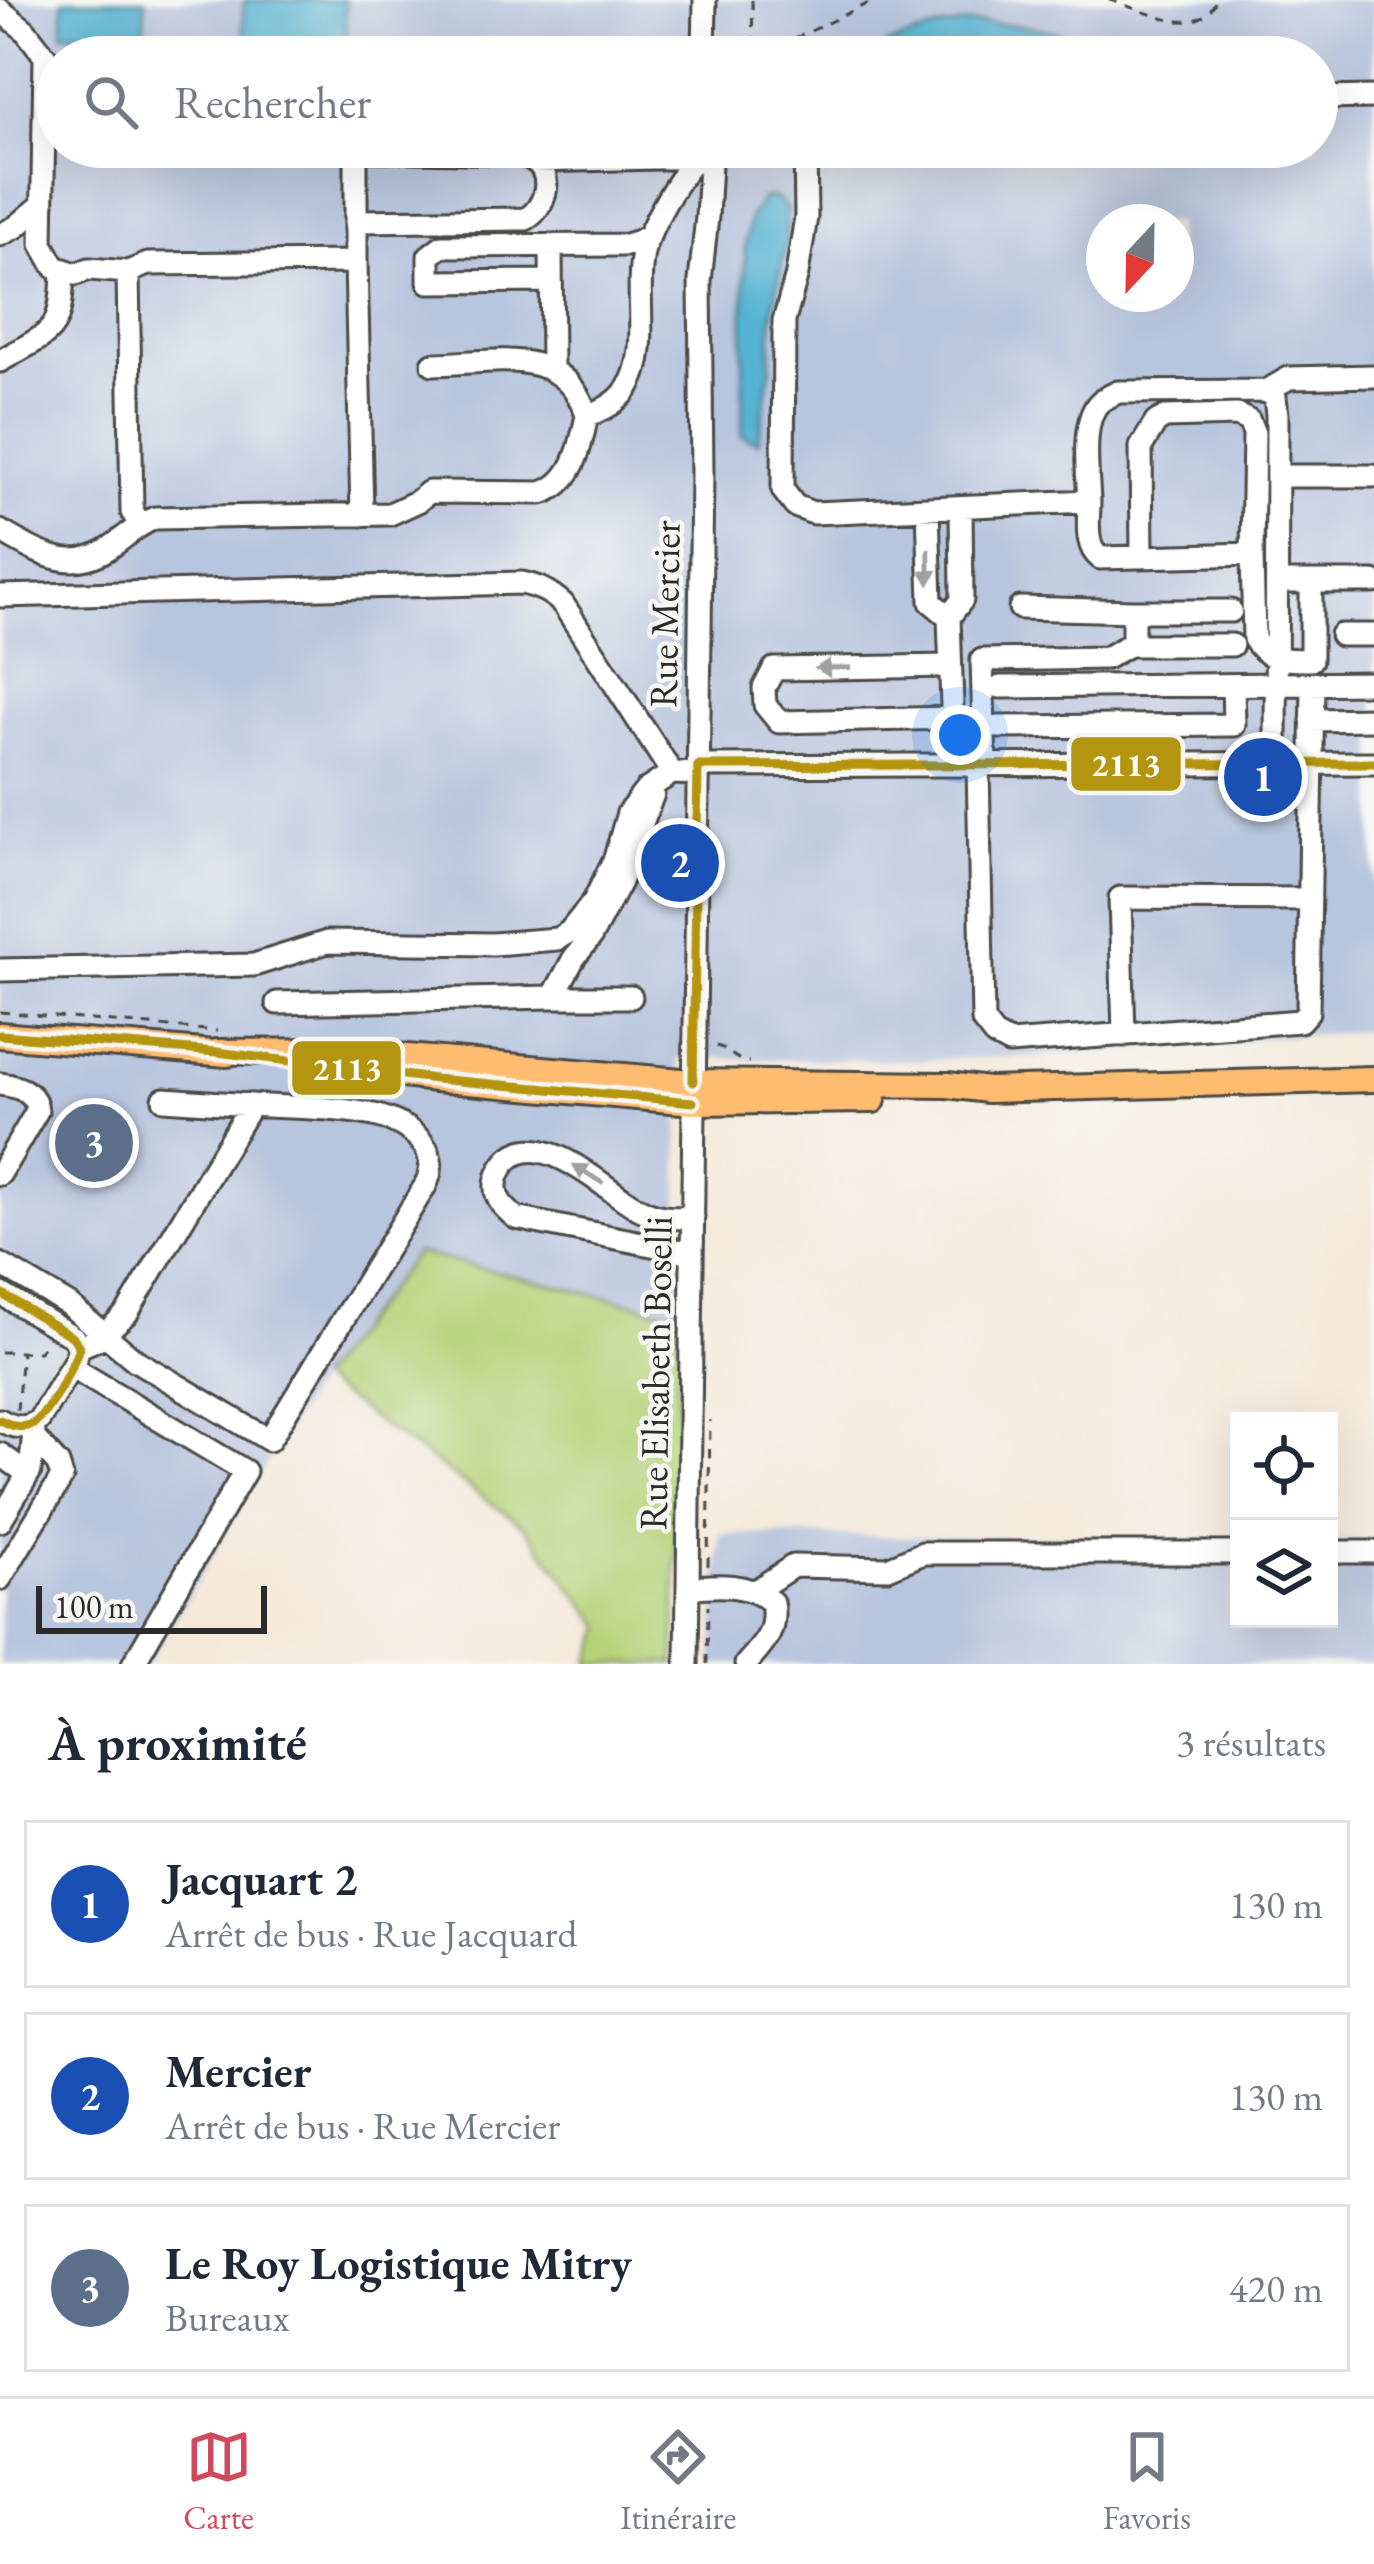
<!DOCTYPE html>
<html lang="fr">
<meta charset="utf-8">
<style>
body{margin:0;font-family:"EB Garamond",serif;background:#f2f2f3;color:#1f2937}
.controls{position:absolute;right:36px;bottom:36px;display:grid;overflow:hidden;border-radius:0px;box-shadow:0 12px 48px #0002}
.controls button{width:108px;height:108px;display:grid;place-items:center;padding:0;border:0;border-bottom:3px solid #e0e1e3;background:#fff;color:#1f2937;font:60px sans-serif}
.compass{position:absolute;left:1086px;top:204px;width:108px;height:108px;border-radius:50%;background:#fff;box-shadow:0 12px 48px #0002;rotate:202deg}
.scale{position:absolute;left:36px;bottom:30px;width:231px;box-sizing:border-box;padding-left:12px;border:6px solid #2b2b2b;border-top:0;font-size:33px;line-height:42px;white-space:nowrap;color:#2b2b2b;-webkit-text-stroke:9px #f6f6f2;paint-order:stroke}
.you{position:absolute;left:960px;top:735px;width:42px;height:42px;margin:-30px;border:9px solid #fff;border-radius:50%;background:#1a73e8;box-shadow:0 0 0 18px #1a73e833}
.badge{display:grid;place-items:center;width:78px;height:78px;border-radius:50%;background:#d1495b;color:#fff;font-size:39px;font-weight:700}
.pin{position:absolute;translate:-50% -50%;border:6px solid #fff;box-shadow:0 3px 12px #0006}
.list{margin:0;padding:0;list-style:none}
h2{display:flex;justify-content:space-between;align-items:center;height:156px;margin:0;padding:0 48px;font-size:51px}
h2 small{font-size:39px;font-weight:400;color:#747a83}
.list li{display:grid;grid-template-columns:78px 1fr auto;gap:36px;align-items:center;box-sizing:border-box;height:168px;margin:0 24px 24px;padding:0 24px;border:3px solid #e0e1e3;border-radius:0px}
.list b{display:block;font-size:45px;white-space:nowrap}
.list p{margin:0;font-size:39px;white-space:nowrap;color:#747a83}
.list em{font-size:39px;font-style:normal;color:#747a83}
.icon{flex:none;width:66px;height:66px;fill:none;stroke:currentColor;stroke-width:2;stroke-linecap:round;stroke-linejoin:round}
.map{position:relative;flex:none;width:1374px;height:1664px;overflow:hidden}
.search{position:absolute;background:#fff;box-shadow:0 12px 48px #0002;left:36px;right:36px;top:36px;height:132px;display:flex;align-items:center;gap:30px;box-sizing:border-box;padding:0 42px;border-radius:66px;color:#747a83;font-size:45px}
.sheet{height:732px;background:#fff}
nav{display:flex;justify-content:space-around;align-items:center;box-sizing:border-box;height:168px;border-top:3px solid #e0e1e3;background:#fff;font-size:33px;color:#747a83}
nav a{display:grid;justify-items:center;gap:6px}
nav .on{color:#d1495b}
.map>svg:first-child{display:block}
</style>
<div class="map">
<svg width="1374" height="1664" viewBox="0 0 1374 1664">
<rect width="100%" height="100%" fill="#f6f6f2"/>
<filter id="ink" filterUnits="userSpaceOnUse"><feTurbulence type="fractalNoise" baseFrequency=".00833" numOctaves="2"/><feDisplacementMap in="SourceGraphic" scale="24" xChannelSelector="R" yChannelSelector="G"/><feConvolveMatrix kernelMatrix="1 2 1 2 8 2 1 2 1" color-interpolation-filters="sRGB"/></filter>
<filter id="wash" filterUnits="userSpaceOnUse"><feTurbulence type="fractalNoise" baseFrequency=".004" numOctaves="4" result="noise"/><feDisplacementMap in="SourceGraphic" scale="48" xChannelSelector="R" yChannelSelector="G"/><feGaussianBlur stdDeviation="2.7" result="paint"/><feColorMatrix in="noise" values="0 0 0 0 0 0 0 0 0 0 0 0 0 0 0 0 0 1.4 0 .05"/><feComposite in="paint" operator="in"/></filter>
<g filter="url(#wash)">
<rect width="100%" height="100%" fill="#f5e9da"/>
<!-- industrial -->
<path fill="#b8c5de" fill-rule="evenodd" d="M 0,0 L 1374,0 L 1374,1030 L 1041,1056 L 921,1060 L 679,1058 L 679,1314 L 416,1253 L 317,1379 L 148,1664 L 0,1664 ZM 57,57 L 1317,57 L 1317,147 L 57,147 ZM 1104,222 L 1176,222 L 1176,294 L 1104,294 Z
M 720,1534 L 1239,1541 L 1239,1619 L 1329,1619 L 1329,1541 L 1374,1541 L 1374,1664 L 713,1664 Z"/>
<!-- green -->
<path fill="#b6d379" stroke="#707f52" stroke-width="3" d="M 416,1253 L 679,1314 L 675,1664 L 590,1664 L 603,1627 L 525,1527 L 317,1379 Z"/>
<!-- water -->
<path fill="#55b3d3" stroke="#406f7f" stroke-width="3" d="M 63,0 L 145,0 L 144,32 L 63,33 Z
M 244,0 L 345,0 L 346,38 L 337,48 L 255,50 C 239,39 243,18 244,0 Z
M 978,23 C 1013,24 1059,27 1090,46 L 1089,57 L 882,57 L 885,47 L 892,43 L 943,27 Z
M 769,197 L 778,199 L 786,207 L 787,239 L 773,309 L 770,373 L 758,442 L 742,436 L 745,248 L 750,217 L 762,199 Z"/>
</g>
<g filter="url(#ink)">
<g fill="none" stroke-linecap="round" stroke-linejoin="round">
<!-- minor casing -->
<g stroke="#494845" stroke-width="27">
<path id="minor" d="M 0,10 L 25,30 L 45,56 L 42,244 L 55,267 L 76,274 L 89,269 L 128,272 L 148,264 L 356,262 L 362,515
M 704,57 L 705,0
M 1317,98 L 1374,97
M 356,147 L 356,262
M 805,147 L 806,217 L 797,274 L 784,321 L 783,490 L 795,506 L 813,513 L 1089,501 C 1088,475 1080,420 1100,402 C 1103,399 1114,394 1118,392 L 1266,391 L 1275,397 L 1277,415 L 1276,764
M 535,161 L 699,157
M 356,221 L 526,219 C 546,208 555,174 533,160 C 527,156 520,155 514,153 L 356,150
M 0,235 L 16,227 L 43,204
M 551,245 L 552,370
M 128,272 L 132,512 L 140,524
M 551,281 L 429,282 L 429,256 L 442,246 L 626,245 L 639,241 L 650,234
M 0,361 C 53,330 61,336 63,271
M 433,364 C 495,363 562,343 587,415 C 666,394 631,309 643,253 C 648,230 681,170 700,156 C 712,148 732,149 745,147
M 1266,391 L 1289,378 L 1374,376
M 1278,476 L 1374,476
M 1089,501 C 1089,520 1084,546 1100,558 L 1252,554 L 1254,639 C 1268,661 1287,660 1311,660 L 1311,582
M 928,509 L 931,602 L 949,617
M 0,531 C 40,554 73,576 115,544 C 129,534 139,524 155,518 L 390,514 L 418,501 L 429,492 L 541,493 C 574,484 581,445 587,415
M 1142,557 L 1141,447 L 1156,422 L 1165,417 L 1237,415 L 1249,421 L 1254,433 L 1252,554
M 1278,582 L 1374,582
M 0,596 L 522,583 C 540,587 550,592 563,604 L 672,773
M 1020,608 L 1133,611
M 1341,635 L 1374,635
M 1133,645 L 1133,611 L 1231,611
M 950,666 L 774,669 L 764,688 L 765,705 L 779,722 L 952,718
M 1000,687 L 1374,683
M 1312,720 L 1374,719
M 998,727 L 1234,725 L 1233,685
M 954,765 L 949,617 L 962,600 L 961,508
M 978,765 L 983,1021 L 994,1035 L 1009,1043 L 1300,1021 L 1308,1012 L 1313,683
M 985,765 L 982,660 L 1106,658 L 1127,646 L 1133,645 L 1232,645
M 698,766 L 1374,763
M 0,970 L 254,965 L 327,942 L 493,944 L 557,939 L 569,932 L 594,901 L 615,858 L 628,813 L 646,790 L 672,773 L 698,774
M 553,997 L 631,997
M 277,1003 L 553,997 L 574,958 L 590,938 L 620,882 L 653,794
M 1124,1035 L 1120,898 L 1310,899
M 0,1084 C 17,1086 36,1091 37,1111 L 0,1174
M 692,1253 L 516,1218 C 507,1210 496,1202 496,1188 C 495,1180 500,1169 506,1162 C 540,1123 608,1193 638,1208 C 656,1218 673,1219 693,1217
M 0,1264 L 69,1305 L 135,1360 L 269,1440 L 425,1186 C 445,1148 407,1123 374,1115 C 337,1107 289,1108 251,1105
M 0,1293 L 73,1337 L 79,1347 L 75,1360 L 39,1420 C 27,1430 13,1428 0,1420
M 79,1347 L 100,1338 L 127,1313 L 251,1105 L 164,1099
M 71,1367 L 245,1471 L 133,1664
M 0,1454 L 28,1474
M 0,1521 L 30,1471 L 34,1432
M 1329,1552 L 1374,1552
M 0,1579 L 62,1477 L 58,1464 L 35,1439
M 689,1588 C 718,1584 748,1583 772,1602 C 777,1631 765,1643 746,1664
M 757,1590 L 793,1566 L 888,1568 L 923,1553 L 1239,1553
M 687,1664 L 702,474 L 700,281 L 707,217 L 711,147"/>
</g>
<!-- major casing -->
<g stroke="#494845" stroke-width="30">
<path id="major" d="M 0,1035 L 227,1054
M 217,1052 L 338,1051 L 693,1082 L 948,1085 L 988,1090 L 1374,1079
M 334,1066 L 435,1079 L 693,1102 L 873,1100"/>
</g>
<!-- path -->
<path stroke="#494845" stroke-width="3" stroke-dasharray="9 9" stroke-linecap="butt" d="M 752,0 L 753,46
M 1109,0 C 1140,7 1197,44 1216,0
M 724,50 L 786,43 L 875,0
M 0,1012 L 217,1031
M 716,1046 C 730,1049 732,1060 749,1062
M 0,1352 L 39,1352 L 45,1342
M 17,1410 L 22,1352
M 708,1566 L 710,1420
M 707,1664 L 708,1606"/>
<!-- minor -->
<use href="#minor" stroke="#fff" stroke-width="21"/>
<!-- major -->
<use href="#major" stroke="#febc70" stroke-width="24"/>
<!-- bus-1 casing -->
<g stroke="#f6f6f2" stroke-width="18">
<path id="bus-1" d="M 698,766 L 1374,763
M 0,1035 L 217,1052 L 435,1079 L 693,1102
M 693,1082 L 698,766
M 0,1293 L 73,1337 L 79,1347 C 74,1364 46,1420 30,1425 C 19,1429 10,1425 0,1420"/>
</g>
<!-- bus-1 -->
<use href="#bus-1" stroke="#b4950f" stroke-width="9"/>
</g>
<!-- one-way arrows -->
<defs><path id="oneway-solid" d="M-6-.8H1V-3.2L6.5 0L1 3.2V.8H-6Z" transform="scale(3)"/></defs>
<g fill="#a0a0a0">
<use href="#oneway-solid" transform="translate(929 567) rotate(89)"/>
<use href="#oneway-solid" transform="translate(833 668) rotate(179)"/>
<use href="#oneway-solid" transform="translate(588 1174) rotate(-148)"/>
</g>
</g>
<g text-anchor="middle" stroke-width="9" stroke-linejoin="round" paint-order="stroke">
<!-- street labels -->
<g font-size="39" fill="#2b2b2b" stroke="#f6f6f2">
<text transform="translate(664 614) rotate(-89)" y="14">Rue Mercier</text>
<text transform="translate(655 1373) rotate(-89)" y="14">Rue Elisabeth Boselli</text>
</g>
</g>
<g stroke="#f6f6f2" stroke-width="4.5">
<rect x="1069" y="735" width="114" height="58" rx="12" fill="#b4950f"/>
<rect x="290" y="1039" width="113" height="58" rx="12" fill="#b4950f"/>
</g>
<g font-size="33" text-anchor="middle" font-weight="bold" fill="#fff">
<text x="1126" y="776">2113</text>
<text x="347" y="1080">2113</text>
</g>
</svg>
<div class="controls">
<button><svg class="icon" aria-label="locate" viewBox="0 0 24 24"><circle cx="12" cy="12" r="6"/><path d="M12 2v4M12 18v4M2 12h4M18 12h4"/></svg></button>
<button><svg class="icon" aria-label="layers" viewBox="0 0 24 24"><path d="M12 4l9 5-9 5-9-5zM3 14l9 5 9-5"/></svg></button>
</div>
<svg class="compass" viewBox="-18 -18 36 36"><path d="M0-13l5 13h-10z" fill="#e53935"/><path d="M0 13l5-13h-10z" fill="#747a83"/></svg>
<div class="scale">100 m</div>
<div class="you"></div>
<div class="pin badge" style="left:1263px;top:777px;background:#1a4fb4">1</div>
<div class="pin badge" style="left:680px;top:863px;background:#1a4fb4">2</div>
<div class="pin badge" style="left:94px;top:1143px;background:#5c6f8a">3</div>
<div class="search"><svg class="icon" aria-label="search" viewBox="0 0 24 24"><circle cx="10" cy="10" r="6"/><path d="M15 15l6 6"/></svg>Rechercher</div>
</div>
<section class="sheet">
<h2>À proximité<small>3 résultats</small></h2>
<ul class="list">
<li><span class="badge" style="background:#1a4fb4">1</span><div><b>Jacquart 2</b><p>Arrêt de bus · Rue Jacquard</p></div><em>130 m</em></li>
<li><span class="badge" style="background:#1a4fb4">2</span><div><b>Mercier</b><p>Arrêt de bus · Rue Mercier</p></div><em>130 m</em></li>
<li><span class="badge" style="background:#5c6f8a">3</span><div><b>Le Roy Logistique Mitry</b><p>Bureaux</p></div><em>420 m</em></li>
</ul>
</section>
<nav>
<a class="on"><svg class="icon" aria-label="map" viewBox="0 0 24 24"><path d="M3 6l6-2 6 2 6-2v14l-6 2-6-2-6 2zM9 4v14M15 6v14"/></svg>Carte</a>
<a><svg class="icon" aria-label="directions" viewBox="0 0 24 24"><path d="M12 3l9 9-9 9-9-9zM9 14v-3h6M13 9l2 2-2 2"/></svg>Itinéraire</a>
<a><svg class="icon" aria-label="saved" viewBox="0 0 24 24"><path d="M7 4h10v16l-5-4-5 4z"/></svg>Favoris</a>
</nav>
